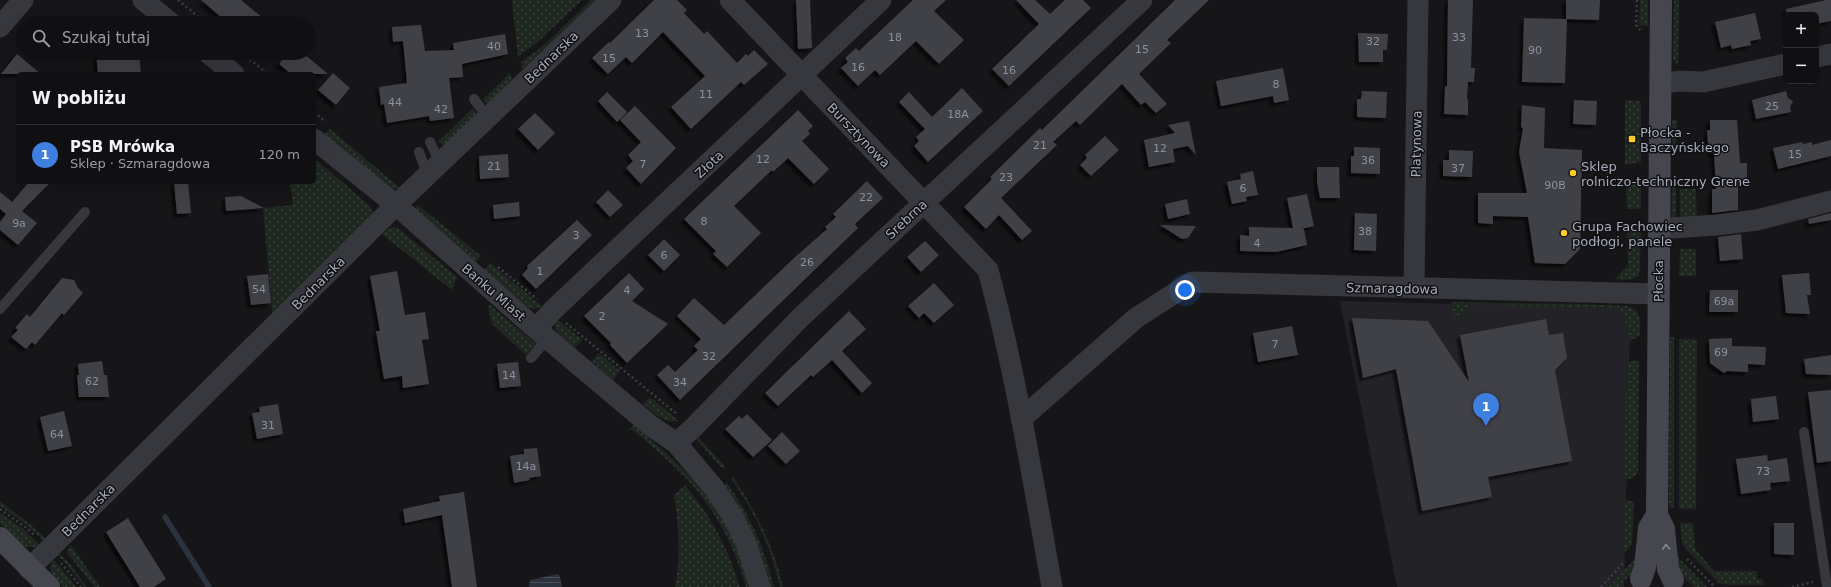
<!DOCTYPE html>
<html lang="pl">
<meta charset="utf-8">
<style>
body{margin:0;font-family:"DejaVu Sans",sans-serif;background:#1e1e21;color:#f1f3f6}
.controls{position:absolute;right:12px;top:12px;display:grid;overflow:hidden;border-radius:6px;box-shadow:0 4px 16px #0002}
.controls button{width:36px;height:36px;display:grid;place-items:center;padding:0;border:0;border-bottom:1px solid #303033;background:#101013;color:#f1f3f6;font:20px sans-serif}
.you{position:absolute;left:1185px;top:290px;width:14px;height:14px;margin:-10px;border:3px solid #fff;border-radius:50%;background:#1a73e8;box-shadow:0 0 0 6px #1a73e833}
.badge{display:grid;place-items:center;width:26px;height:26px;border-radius:50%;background:#ffcb28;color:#fff;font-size:13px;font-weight:700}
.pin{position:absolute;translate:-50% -33px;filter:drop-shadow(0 1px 2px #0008)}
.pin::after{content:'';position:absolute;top:21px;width:14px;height:12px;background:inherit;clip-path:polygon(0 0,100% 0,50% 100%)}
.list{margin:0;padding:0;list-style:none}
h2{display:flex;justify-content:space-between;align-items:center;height:52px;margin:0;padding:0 16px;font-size:17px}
h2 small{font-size:13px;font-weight:400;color:#9c9da0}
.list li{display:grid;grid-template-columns:26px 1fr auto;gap:12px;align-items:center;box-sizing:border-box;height:60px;padding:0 16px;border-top:1px solid #303033}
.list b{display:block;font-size:15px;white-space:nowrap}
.list p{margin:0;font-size:13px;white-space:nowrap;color:#9c9da0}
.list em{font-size:13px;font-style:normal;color:#9c9da0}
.icon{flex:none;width:22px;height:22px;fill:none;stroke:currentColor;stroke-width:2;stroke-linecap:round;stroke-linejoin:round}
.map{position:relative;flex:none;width:1831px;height:587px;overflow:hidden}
.search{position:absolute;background:#101013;box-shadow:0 4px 16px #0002;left:16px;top:16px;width:300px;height:44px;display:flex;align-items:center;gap:10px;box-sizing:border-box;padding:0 14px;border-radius:22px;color:#9c9da0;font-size:15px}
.panel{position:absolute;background:#101013;box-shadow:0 4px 16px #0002;left:16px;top:72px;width:300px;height:112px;border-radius:6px}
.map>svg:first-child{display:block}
</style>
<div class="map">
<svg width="1831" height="587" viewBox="0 0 1831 587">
<defs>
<pattern id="green-dots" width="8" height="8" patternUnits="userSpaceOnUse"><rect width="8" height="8" fill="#1e2720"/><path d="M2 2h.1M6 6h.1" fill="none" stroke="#3c443e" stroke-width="1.8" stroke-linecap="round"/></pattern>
<pattern id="water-rules" width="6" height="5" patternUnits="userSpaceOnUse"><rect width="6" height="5" fill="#2b343e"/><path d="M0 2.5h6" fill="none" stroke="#474f58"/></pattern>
<filter id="shadow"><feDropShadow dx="-3.5" dy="3.5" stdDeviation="1" flood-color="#0009"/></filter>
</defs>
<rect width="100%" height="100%" fill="#161619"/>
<!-- built -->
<path fill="#232226" d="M 1340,301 L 1618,308 L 1630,321 L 1624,587 L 1397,587 Z"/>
<!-- green -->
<path fill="url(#green-dots)" d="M 512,0 L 582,0 L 540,40 L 518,57 Z
M 591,0 L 597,0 L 522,71 L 521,67 L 523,65 L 522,64 L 521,65 L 520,63 L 544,45 Z
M 1640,0 L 1648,0 L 1648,26 L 1639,25 Z
M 1674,0 L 1679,0 L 1678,66 L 1673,59 Z
M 510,73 L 512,81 L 488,104 L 483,99 Z
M 1625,100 L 1639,101 L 1641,103 L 1641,162 L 1625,165 Z
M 473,108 L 477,114 L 444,146 L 438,142 Z
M 1672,120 L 1677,120 L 1676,151 L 1672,151 Z
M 330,129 L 400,188 L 392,190 L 322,137 Z
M 314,158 L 370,206 L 374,213 L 273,320 L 263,208 L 293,205 L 290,182 L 314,182 Z
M 1626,180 L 1641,181 L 1641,209 L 1627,209 Z
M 1676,186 L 1676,224 L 1671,224 L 1672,187 Z
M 1680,189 L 1696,189 L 1697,223 L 1680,224 Z
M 418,205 L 481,256 L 474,264 L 414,210 Z
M 395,227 L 399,229 L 457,277 L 452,290 L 382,234 L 390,228 Z
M 1627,228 L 1641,228 L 1640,267 L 1639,276 L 1628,280 L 1609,279 L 1615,279 L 1628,265 Z
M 1680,249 L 1696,249 L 1696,276 L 1679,276 Z
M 490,263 L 543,307 L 533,309 L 525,306 L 483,271 Z
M 1451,302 L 1576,304 L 1627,306 C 1643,310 1640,321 1640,335 L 1627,343 L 1627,324 L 1618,308 L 1468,305 C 1468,315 1461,314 1454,319 Z
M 490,305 L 536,344 L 526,355 L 492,324 L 488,306 Z
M 556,318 L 582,340 L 575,348 C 567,341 549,331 556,318 Z
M 1670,337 L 1674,337 L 1674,508 L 1672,508 L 1669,506 Z
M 1679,339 L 1697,339 L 1696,509 L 1679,509 Z
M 599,353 L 620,371 L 613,380 L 592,361 Z
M 1628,361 L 1639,361 L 1638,473 L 1633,478 L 1623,480 Z
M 650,397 L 679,421 C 664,424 654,413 643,404 Z
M 633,425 C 674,459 716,495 737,546 C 742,560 746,574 750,587 L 746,587 C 724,512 691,477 631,429 L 627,432 Z
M 696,435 L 726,467 L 723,469 L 695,438 Z
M 733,477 C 756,511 774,547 783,587 L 780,587 C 771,547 755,512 731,479 Z
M 726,482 C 750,514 765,549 774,587 L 770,587 L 755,540 L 725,486 Z
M 685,485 C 711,516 728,548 740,587 L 675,587 C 681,558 679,525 674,495 Z
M 1624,499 L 1634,502 L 1632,544 L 1623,555 Z
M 0,501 L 32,526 L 47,540 L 45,542 L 27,525 L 0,506 Z
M 0,513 L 22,528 L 40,545 C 22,554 10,535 0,523 Z
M 1680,523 L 1693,523 L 1695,549 L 1714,571 L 1757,571 L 1757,579 L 1763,579 L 1764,585 L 1728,585 L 1719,583 L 1684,547 L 1682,542 Z
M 71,545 L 100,587 L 94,587 L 68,554 L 67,551 Z
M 58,552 L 70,564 L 87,587 L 84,587 L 68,566 L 56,553 Z
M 1675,555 L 1677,556 L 1707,587 L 1694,587 L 1681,575 Z
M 1635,558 L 1635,570 L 1618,587 L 1609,587 Z
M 52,559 L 59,565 L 76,587 L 62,587 C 53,579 48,571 52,559 Z"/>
<!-- water -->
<path fill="url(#water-rules)" d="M 558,574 L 560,577 L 562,587 L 529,587 L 530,580 Z"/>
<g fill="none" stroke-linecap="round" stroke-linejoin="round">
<!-- stream -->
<path stroke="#2b343e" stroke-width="5.5" d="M 165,517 L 209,587"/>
</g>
<!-- building -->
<path fill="#404046" filter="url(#shadow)" d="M 201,0 L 241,0 L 269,23 L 228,23 Z
M 654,0 L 677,0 L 687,10 L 684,13 L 704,34 L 707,31 L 737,63 L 746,54 L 748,56 L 754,50 L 768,64 L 744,85 L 741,82 L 691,129 L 671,107 L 705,76 L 663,32 L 632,63 L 626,57 L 608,74 L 592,58 L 609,42 L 610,43 Z
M 796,0 L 810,0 L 812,48 L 798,49 Z
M 913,0 L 946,0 L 934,11 L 964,40 L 939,64 L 916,41 L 880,75 L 875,70 L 858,86 L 841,68 L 848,62 L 845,58 L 856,48 L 859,51 Z
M 1016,0 L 1035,0 L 1050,14 L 1065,0 L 1083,0 L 1091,8 L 1009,86 L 992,69 L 1039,24 Z
M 1175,0 L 1209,0 L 1167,40 L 1171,43 L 1139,74 L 1167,104 L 1156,113 L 1145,102 L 1141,105 L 1122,84 L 1080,125 L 1076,121 L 1053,142 L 1057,145 L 1001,198 L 1032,231 L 1022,240 L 999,215 L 986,229 L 964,207 L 992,179 L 990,177 L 1040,128 L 1042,130 Z
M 1448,0 L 1473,0 L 1471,68 L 1475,68 L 1474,82 L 1468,82 L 1467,99 L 1468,99 L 1468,115 L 1444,114 L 1445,86 L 1447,87 Z
M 1566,0 L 1600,0 L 1599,20 L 1567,19 L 1565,83 L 1522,82 L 1524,18 L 1566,19 Z
M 1826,0 L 1831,0 L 1831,21 L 1816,24 L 1816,15 L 1787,15 L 1786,9 Z
M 1755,13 L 1761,39 L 1750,41 L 1751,45 L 1732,49 L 1731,45 L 1721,48 L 1715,22 Z
M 421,25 L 425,51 L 454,50 L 453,43 L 505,34 L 508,54 L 462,64 L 463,77 L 449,78 L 454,118 L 430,121 L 429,116 L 387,123 L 384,104 L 381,105 L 379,87 L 407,83 L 403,41 L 393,42 L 392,27 Z
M 1358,33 L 1388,34 L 1387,50 L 1383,50 L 1383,62 L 1359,62 Z
M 96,53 L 139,53 L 141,74 L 98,74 Z
M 288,53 L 303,53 L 328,74 L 291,74 L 279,64 Z
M 17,54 L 41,74 L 1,74 Z
M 1283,68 L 1289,100 L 1274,103 L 1273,96 L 1221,106 L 1216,81 Z
M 333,73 L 350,88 L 336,105 L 318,90 Z
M 962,88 L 983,111 L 928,162 L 914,146 L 919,141 L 916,137 L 925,129 L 899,102 L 909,92 L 932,117 Z
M 1362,91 L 1387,92 L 1386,118 L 1357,117 L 1357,99 L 1361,99 Z
M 1786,91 L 1788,98 L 1793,101 L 1790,107 L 1791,112 L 1756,119 L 1752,100 Z
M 607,92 L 627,112 L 617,122 L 598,101 Z
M 1574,100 L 1597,101 L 1596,125 L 1573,124 Z
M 1522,105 L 1545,108 L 1544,148 L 1582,150 L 1580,249 L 1565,264 L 1535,263 L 1528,217 L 1493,216 L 1493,224 L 1478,223 L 1478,193 L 1527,193 L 1519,152 L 1523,128 L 1521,127 Z
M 635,106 L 676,148 L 641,184 L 626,168 L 633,161 L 628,155 L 641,142 L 620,120 Z
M 798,110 L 813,126 L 808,131 L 810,134 L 802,141 L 829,169 L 814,184 L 788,158 L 773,172 L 772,170 L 734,206 L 761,233 L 727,267 L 713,254 L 716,251 L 684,219 Z
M 535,113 L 555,133 L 538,150 L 518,129 Z
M 1710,120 L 1737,120 L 1740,163 L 1747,163 L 1747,182 L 1738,183 L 1738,210 L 1712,213 L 1712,189 L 1716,189 L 1714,153 L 1711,153 L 1711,145 L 1708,144 L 1707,130 L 1710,130 Z
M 1189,121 L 1196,155 L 1188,146 L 1173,149 L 1175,162 L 1149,167 L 1144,140 L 1175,133 L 1168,125 Z
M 1105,136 L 1119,150 L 1091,176 L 1080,165 L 1087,158 L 1085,155 Z
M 1831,140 L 1831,156 L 1778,169 L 1773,148 L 1802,142 L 1803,144 L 1812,142 L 1812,145 Z
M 1354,147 L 1380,148 L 1380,174 L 1351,173 L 1351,156 L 1354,156 Z
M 1449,150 L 1473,151 L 1472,177 L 1443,176 L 1443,160 L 1449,160 Z
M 508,154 L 509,177 L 480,179 L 479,156 Z
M 1317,167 L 1339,167 L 1340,198 L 1320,198 L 1317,182 Z
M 1253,171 L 1258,195 L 1246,197 L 1247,201 L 1232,204 L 1227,182 L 1241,179 L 1240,174 Z
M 867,181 L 883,198 L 855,224 L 858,228 L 680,400 L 657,375 L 668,365 L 675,372 L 698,350 L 694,346 L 701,339 L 677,316 L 694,298 L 724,325 L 794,258 L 827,229 L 825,227 L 836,217 L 833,214 Z
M 29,182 L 51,182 L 22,211 L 37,223 L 18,245 L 0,230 L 0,222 L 6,214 L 0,209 L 0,192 L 12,202 Z
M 174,182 L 188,182 L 191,213 L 177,214 Z
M 608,190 L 623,205 L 610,217 L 596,202 Z
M 1307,194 L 1314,226 L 1301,229 L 1304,229 L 1307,245 L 1276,252 L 1240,251 L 1240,235 L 1249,236 L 1249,227 L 1293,228 L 1287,198 Z
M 241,196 L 264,208 L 226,211 L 225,197 Z
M 1187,199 L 1190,214 L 1168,219 L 1165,204 Z
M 519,202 L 520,216 L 494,219 L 493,205 Z
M 1355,213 L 1377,214 L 1376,251 L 1354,250 Z
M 1831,213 L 1831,220 L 1809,224 L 1808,219 Z
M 577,220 L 592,235 L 536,289 L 522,275 L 528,268 L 527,266 Z
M 1160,225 L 1196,226 L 1188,238 L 1182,239 Z
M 1741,234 L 1743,259 L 1720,261 L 1718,237 Z
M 664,239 L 680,255 L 664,271 L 648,255 Z
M 925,241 L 939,255 L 921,272 L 907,257 Z
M 397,271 L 405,315 L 425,312 L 429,339 L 422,340 L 429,384 L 403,388 L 402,376 L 384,379 L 376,331 L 380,331 L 370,276 Z
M 629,273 L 644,289 L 632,301 L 668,324 L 627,363 L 610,345 L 611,343 L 584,316 Z
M 1809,273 L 1811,295 L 1807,295 L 1810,314 L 1786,313 L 1782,275 Z
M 268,274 L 271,303 L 251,305 L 247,276 Z
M 62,278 L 74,280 L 78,288 L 83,293 L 64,315 L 62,313 L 35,345 L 32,342 L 26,349 L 11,337 L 18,330 L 15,328 L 27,314 L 30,317 Z
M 934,283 L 954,305 L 934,323 L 924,313 L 919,318 L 908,306 Z
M 1710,290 L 1738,290 L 1738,312 L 1709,312 Z
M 849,311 L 866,329 L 842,351 L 872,383 L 862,393 L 832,360 L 813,377 L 811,375 L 778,406 L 765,393 Z
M 1352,318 L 1428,321 L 1469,382 L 1460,335 L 1546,319 L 1549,335 L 1563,333 L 1567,358 L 1555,370 L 1572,461 L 1488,477 L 1492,497 L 1422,511 L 1396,369 L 1363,378 Z
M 1292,326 L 1298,355 L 1258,362 L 1253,333 Z
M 1732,338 L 1732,346 L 1766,347 L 1765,365 L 1748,364 L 1748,372 L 1727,371 L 1724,373 L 1710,363 L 1709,339 Z
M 1831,355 L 1831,375 L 1806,374 L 1804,359 Z
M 102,361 L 104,375 L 107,375 L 109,397 L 79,397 L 77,375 L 79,375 L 78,364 Z
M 518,362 L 521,386 L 500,388 L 497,364 Z
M 1831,390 L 1831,461 L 1817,463 L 1808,392 Z
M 1776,396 L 1779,419 L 1753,422 L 1751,399 Z
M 278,404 L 283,434 L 257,439 L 252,413 L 260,412 L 259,407 Z
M 64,411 L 72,446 L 48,451 L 40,417 Z
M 747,414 L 772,440 L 753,457 L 725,429 L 739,416 L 742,419 Z
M 782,432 L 800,451 L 786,464 L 768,446 Z
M 537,448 L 541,476 L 529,478 L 530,480 L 514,483 L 510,456 L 524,454 L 524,449 Z
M 1767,455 L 1768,461 L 1787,458 L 1790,481 L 1770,483 L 1771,490 L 1741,494 L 1736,459 Z
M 464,492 L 470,535 L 477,587 L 452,587 L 442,515 L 405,523 L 403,509 L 440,501 L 439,496 Z
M 128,518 L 166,579 L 154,587 L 140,587 L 106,532 Z
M 1774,523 L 1794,523 L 1794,555 L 1774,554 Z"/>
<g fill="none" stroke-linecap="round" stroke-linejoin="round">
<!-- path -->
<path stroke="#3d3e45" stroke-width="2.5" stroke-dasharray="2 3" stroke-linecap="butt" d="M 178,0 L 206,23
M 1637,0 L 1636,25 L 1640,30
M 242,53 L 268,74
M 314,112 L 326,122
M 498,267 L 537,299
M 566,323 L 678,415
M 0,509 L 28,529 L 35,536
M 1687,559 L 1715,587
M 61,563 L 81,587
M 1601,587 L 1625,561
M 1792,587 L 1813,582"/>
<!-- lane -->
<path stroke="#37373e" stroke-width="10" d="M 474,99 L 488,118
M 430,142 L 440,163
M 419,152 L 428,176
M 0,309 L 85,212
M 531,358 L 548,338
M 1804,432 L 1827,587"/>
<!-- street -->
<path stroke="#37373e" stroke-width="21" d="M 143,0 L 171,23
M 730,0 L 988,270 C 1016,374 1033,481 1052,587
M 0,27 L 23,0
M 208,53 L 234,74
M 1816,57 L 1831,54
M 1660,84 L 1679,81 L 1703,82 L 1786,64
M 314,139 L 396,205 L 536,329 L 651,426 L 676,443 L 714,488 L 732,515 L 746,543 L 760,587
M 1658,229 L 1716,225 L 1757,220 L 1831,201
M 1414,288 L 1418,0
M 536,329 L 552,311 L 881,0
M 1021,419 L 1136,318 L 1192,282 L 1658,294
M 676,443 L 693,428 L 801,317 L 1142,0
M 29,569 L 396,205 L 611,0"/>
<!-- secondary -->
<path stroke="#45464e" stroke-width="22" d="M 1661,0 L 1657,515 L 1664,529 L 1668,569 L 1673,580
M 0,538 L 49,587
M 1641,579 L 1645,567 L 1649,528 L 1657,515"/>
</g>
<!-- one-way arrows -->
<defs><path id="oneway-chevron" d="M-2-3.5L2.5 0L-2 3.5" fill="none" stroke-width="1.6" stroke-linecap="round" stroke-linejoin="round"/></defs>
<use stroke="#858894" href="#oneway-chevron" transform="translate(1666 547) rotate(-94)"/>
<!-- markers -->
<g fill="#ffcb28" stroke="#111114" stroke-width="1.5">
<rect x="1628" y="135" width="8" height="8" rx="2"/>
<circle cx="1573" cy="173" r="4"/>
<circle cx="1564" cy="233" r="4"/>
</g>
<g text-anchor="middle" stroke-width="3" stroke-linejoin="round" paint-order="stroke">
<!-- number labels -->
<g font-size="11" fill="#8d909d">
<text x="642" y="37">13</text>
<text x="895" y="41">18</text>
<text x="1459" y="41">33</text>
<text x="1373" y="45">32</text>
<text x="494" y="50">40</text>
<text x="1142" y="53">15</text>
<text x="1535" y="54">90</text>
<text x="609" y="62">15</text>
<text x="858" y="71">16</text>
<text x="1009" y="74">16</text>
<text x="1276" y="88">8</text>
<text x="706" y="98">11</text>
<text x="395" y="106">44</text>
<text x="1772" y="110">25</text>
<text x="441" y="113">42</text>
<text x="958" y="118">18A</text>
<text x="1040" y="149">21</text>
<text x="1160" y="152">12</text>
<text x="1795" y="158">15</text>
<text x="763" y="163">12</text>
<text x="1368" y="164">36</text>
<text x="643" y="168">7</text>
<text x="494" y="170">21</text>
<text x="1458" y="172">37</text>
<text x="1006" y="181">23</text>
<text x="1555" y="189">90B</text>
<text x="1243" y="192">6</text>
<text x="866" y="201">22</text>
<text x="704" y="225">8</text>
<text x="19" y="227">9a</text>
<text x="1365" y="235">38</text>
<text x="576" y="239">3</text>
<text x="1257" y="247">4</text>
<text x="664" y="259">6</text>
<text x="807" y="266">26</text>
<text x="540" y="275">1</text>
<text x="259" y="293">54</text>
<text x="627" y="294">4</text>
<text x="1724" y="305">69a</text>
<text x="602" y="320">2</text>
<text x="1275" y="348">7</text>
<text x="1721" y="356">69</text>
<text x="709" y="360">32</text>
<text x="509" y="379">14</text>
<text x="92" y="385">62</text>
<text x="680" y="386">34</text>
<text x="268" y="429">31</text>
<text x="57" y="438">64</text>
<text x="526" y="470">14a</text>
<text x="1763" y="475">73</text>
</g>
<!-- street labels -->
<g font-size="13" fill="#a7abba" stroke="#111114">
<text transform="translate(551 57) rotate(-44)" y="5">Bednarska</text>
<text transform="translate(859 135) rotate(46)" y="5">Bursztynowa</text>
<text transform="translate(1416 144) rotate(-89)" y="5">Platynowa</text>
<text transform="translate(709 164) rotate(-43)" y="5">Złota</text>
<text transform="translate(906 219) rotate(-43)" y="5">Srebrna</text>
<text transform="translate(1658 281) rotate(-90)" y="5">Płocka</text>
<text transform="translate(318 283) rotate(-45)" y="5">Bednarska</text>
<text transform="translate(1392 288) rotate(1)" y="5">Szmaragdowa</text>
<text transform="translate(494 292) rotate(41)" y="5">Banku Miast</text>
<text transform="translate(88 510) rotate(-45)" y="5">Bednarska</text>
</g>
<!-- poi labels -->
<g font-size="13" fill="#a7abba" stroke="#111114" text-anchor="start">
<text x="1640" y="137">Płocka -<tspan x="1640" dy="15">Baczyńskiego</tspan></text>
<text x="1581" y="171">Sklep<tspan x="1581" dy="15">rolniczo-techniczny Grene</tspan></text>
<text x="1572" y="231">Grupa Fachowiec<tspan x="1572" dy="15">podłogi, panele</tspan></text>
</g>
</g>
</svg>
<div class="controls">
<button>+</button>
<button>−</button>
</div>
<div class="you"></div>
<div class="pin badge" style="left:1486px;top:426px;background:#3f7fe0">1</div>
<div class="search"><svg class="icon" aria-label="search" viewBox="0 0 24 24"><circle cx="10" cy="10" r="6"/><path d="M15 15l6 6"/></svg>Szukaj tutaj</div>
<section class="panel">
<h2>W pobliżu<small></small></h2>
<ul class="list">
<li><span class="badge" style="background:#3f7fe0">1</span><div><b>PSB Mrówka</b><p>Sklep · Szmaragdowa</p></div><em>120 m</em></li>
</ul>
</section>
</div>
